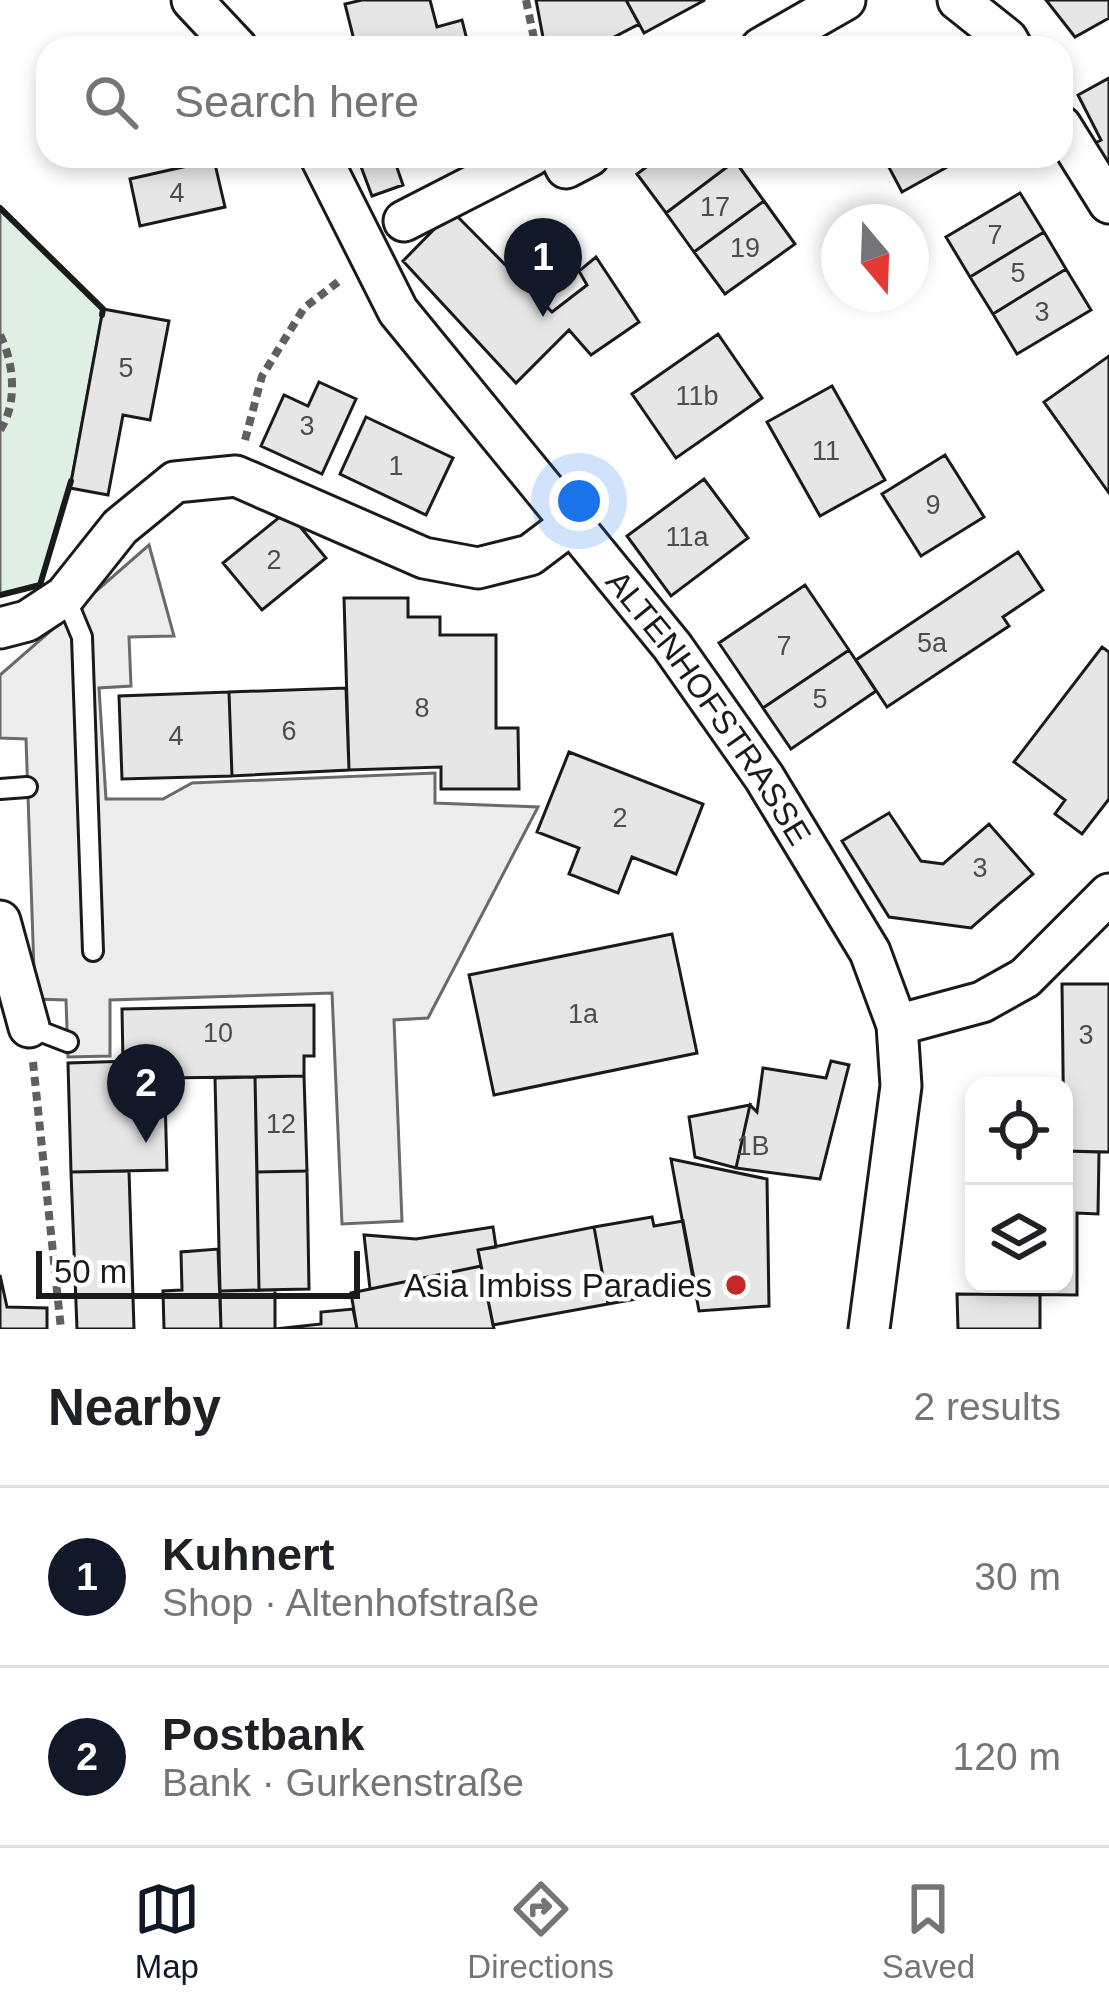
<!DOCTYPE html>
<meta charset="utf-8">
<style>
body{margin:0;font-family:Arial,sans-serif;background:#f2f2f2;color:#202124}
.controls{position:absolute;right:36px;bottom:36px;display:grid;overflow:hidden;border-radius:24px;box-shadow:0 6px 18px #0003}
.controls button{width:108px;height:108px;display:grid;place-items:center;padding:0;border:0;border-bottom:3px solid #e0e0e0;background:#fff;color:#202124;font:60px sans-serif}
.compass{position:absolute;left:821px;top:204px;width:108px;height:108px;border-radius:50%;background:#fff;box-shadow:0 6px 18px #0003;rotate:161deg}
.scale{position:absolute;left:36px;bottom:30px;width:324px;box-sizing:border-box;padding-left:12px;border:6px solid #1a1a1a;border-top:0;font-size:33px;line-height:42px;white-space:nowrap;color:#1a1a1a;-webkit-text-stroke:9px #fff;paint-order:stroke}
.you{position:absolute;left:579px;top:501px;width:42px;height:42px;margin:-30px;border:9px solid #fff;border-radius:50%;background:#1a73e8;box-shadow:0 0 0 18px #1a73e833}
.badge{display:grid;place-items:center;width:78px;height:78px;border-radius:50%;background:#111827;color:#fff;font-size:39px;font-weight:700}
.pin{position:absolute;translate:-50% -99px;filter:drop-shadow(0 3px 6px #0008)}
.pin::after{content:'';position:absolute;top:63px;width:42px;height:36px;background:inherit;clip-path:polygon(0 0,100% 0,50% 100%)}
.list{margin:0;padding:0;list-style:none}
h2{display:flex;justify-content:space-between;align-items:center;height:156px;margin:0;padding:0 48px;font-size:51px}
h2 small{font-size:39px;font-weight:400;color:#757577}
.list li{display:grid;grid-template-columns:78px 1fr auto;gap:36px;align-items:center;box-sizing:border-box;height:180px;padding:0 48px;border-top:3px solid #e0e0e0}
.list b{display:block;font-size:45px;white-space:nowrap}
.list p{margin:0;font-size:39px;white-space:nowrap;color:#757577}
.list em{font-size:39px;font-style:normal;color:#757577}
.icon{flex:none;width:66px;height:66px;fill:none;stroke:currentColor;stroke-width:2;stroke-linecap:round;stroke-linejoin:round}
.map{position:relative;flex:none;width:1109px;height:1329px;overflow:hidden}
.search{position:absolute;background:#fff;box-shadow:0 6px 18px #0003;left:36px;right:36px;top:36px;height:132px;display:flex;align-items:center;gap:30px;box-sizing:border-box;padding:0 42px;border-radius:36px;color:#757577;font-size:45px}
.sheet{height:516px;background:#fff}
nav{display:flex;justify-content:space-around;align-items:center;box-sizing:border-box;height:168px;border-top:3px solid #e0e0e0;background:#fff;font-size:33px;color:#757577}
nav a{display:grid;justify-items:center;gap:6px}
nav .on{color:#111827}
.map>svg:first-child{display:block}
</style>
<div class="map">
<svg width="1109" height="1329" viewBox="0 0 1109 1329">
<rect width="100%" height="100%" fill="#fff"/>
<!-- green -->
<path fill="#e0efe3" stroke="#6a6a6a" stroke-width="3" d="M 0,208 L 103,309 L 70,488 L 40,585 L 0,595 Z"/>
<!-- parking -->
<path fill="#ededed" stroke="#6a6a6a" stroke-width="3" d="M 149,545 L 174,636 L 129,637 L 131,686 L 99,688 L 106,799 L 163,799 L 192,783 L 435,773 L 435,803 L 538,807 L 428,1018 L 394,1020 L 402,1221 L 342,1224 L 332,993 L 110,1000 L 110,1056 L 68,1057 L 66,1000 L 35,999 L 26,739 L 0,738 L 0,675 Z"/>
<!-- building -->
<path fill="#e6e6e6" stroke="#1a1a1a" stroke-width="3" d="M 362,0 L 430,0 L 437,27 L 462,20 L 469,48 L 356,48 L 345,4 Z
M 536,0 L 626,0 L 639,24 L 593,48 L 545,48 Z
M 626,0 L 705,0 L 644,33 Z
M 1046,0 L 1109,0 L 1109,18 L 1075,37 Z
M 1109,78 L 1109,162 L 1108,163 L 1095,143 L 1101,140 L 1078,95 Z
M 357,156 L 393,156 L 403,185 L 372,196 Z
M 661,156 L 731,156 L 735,161 L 666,213 L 637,174 Z
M 883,156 L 967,156 L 902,192 Z
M 214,160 L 225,207 L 140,226 L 130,179 Z
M 735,161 L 764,201 L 694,252 L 666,213 Z
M 1020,193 L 1044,232 L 970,277 L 946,237 Z
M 764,201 L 795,244 L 725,294 L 694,252 Z
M 452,211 L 552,312 L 587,285 L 579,271 L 596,257 L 639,322 L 591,355 L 569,330 L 516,383 L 403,261 Z
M 1044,232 L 1066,269 L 993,314 L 970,277 Z
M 1066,269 L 1091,310 L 1017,354 L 993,314 Z
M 103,309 L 169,321 L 150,420 L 123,415 L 108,495 L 70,488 Z
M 718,334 L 762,398 L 676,458 L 632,394 Z
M 1109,356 L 1109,493 L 1044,402 Z
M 319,382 L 356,399 L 322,474 L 261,446 L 284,395 L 308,406 Z
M 832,386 L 885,480 L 820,516 L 767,422 Z
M 366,417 L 453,458 L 426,515 L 340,474 Z
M 945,455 L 984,517 L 921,556 L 882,494 Z
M 704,479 L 748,538 L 671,596 L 627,536 Z
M 287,511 L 326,558 L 262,610 L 223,563 Z
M 1018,552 L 1043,590 L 1003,617 L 1009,626 L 887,707 L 856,660 Z
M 805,585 L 849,650 L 763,708 L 719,643 Z
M 344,598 L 408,598 L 408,617 L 440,617 L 440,635 L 496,635 L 496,728 L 518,728 L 519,789 L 441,789 L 441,767 L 349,770 Z
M 1102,647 L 1109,652 L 1109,799 L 1082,834 L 1055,814 L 1065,800 L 1014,762 Z
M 849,650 L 876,691 L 791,749 L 763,708 Z
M 346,688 L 349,770 L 232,776 L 229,692 Z
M 229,692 L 232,776 L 122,779 L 119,696 Z
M 569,752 L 703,804 L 676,874 L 632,857 L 618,893 L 569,874 L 579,848 L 537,832 Z
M 889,813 L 921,861 L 943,864 L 989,824 L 1033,874 L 971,928 L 889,917 L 842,841 Z
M 672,934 L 697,1053 L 494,1095 L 469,975 Z
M 1062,984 L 1109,984 L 1109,1152 L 1064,1151 Z
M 314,1005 L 314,1056 L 304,1056 L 304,1076 L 165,1078 L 164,1060 L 123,1062 L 122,1009 Z
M 164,1060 L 167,1170 L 71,1172 L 68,1063 Z
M 831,1061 L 849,1065 L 820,1179 L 736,1168 L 750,1105 L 757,1112 L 763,1068 L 826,1078 Z
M 304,1076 L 307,1171 L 257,1172 L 255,1077 Z
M 255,1077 L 259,1290 L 220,1291 L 215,1078 Z
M 750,1105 L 736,1168 L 695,1157 L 689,1117 Z
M 1064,1151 L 1099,1152 L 1098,1214 L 1077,1213 L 1077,1295 L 989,1294 L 989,1284 L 1064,1284 Z
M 671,1159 L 767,1179 L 769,1306 L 699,1311 Z
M 129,1171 L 134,1329 L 77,1329 L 71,1172 Z
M 307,1171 L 309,1289 L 259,1290 L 257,1172 Z
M 652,1217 L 654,1226 L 683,1221 L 694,1279 L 664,1284 L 665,1294 L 608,1304 L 594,1227 Z
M 493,1227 L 496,1247 L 478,1250 L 481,1266 L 370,1289 L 364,1235 L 416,1239 Z
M 594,1227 L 608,1304 L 493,1325 L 478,1250 Z
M 218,1249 L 221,1329 L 164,1329 L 163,1291 L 182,1290 L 181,1252 Z
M 481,1266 L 494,1329 L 357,1329 L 351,1293 Z
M 0,1275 L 7,1307 L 47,1308 L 47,1329 L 0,1329 Z
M 275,1290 L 275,1329 L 321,1324 L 321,1312 L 353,1309 L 357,1329 L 221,1329 L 220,1291 Z
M 957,1294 L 1040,1295 L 1040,1329 L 958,1329 Z"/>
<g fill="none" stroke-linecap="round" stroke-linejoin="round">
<!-- lane casing -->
<g stroke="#1a1a1a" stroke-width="24">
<path id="lane" d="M 65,596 L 82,637 L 93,951
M 0,789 L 27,787
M 29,1027 L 68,1042"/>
</g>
<!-- street casing -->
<g stroke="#1a1a1a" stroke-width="45">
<g id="street">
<path d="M 192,0 L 237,48"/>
<path d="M 958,0 L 1007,39 L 1012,48"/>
<path d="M 761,48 L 845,0"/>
<path d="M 1061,126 L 1109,203"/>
<path id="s1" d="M 320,156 L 398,311 L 672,646 L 764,777 L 870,952 L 897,1025 L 901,1086 L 869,1329"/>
<path d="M 560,156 L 566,168 L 589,156"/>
<path d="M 404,221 L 531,156"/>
<path d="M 0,628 L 27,621 L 65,596 L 120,527 L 175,482 L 236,476 L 424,558 L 478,568 L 530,555 L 571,524"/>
<path d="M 0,921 L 29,1027"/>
<path d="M 897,1025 L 982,1002 L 1025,978 L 1109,894"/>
</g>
</g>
<!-- path -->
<path stroke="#5f5f5f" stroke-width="8" stroke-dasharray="9 6" stroke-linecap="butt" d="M 526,0 L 536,48
M 0,335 C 14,362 18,404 0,430
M 245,440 L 262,376 L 304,308 L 338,282
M 33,1062 L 61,1329"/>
<!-- lane -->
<use href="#lane" stroke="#fff" stroke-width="18"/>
<!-- street -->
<use href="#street" stroke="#fff" stroke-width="39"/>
<!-- wall -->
<path stroke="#1a1a1a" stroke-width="6" d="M 0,208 L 103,309 L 102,315
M 0,595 L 40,585 L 71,481"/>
</g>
<!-- markers -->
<circle fill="#c62828" stroke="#fff" stroke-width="4.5" cx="736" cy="1285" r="12"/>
<g text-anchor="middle" stroke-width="9" stroke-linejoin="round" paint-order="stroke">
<!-- number labels -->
<g font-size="27" fill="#4d4d4d">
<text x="177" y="202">4</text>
<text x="715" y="216">17</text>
<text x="995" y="244">7</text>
<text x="745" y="257">19</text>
<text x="1018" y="282">5</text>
<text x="1042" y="321">3</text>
<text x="126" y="377">5</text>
<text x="697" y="405">11b</text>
<text x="307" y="435">3</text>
<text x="826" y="460">11</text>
<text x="396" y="475">1</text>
<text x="933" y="514">9</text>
<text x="687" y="546">11a</text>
<text x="274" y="569">2</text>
<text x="932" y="652">5a</text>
<text x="784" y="655">7</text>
<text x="820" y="708">5</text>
<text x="422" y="717">8</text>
<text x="289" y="740">6</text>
<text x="176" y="745">4</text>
<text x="620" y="827">2</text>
<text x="980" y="877">3</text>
<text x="583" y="1023">1a</text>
<text x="218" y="1042">10</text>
<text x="1086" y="1044">3</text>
<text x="281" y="1133">12</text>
<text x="753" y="1155">1B</text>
</g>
<!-- street labels -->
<g font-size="33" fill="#1a1a1a" stroke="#fff">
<text dy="12" stroke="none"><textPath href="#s1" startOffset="678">ALTENHOFSTRASSE</textPath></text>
</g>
<!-- poi labels -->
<g font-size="33" fill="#1a1a1a" stroke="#fff" text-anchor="end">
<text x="712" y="1297">Asia Imbiss Paradies</text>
</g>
</g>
</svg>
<div class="controls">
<button><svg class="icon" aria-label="locate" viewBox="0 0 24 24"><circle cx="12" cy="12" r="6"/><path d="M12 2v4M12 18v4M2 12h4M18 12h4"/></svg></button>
<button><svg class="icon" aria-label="layers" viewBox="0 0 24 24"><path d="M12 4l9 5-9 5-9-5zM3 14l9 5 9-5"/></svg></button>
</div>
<svg class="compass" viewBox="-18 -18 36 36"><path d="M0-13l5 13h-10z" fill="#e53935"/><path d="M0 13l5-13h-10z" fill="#757577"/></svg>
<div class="scale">50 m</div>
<div class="you"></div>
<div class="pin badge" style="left:543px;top:317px">1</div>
<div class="pin badge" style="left:146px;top:1143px">2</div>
<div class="search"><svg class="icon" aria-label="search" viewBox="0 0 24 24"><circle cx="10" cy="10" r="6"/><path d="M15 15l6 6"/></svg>Search here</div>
</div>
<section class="sheet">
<h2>Nearby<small>2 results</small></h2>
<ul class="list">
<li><span class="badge">1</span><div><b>Kuhnert</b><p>Shop · Altenhofstraße</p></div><em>30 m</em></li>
<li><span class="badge">2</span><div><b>Postbank</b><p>Bank · Gurkenstraße</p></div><em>120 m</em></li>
</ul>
</section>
<nav>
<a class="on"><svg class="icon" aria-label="map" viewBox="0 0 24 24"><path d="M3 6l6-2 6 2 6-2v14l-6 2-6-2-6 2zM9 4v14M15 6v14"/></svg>Map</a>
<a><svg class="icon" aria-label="directions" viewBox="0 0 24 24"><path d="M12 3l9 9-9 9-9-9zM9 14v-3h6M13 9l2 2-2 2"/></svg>Directions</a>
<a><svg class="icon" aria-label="saved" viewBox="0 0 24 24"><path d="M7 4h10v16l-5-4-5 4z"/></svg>Saved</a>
</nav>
